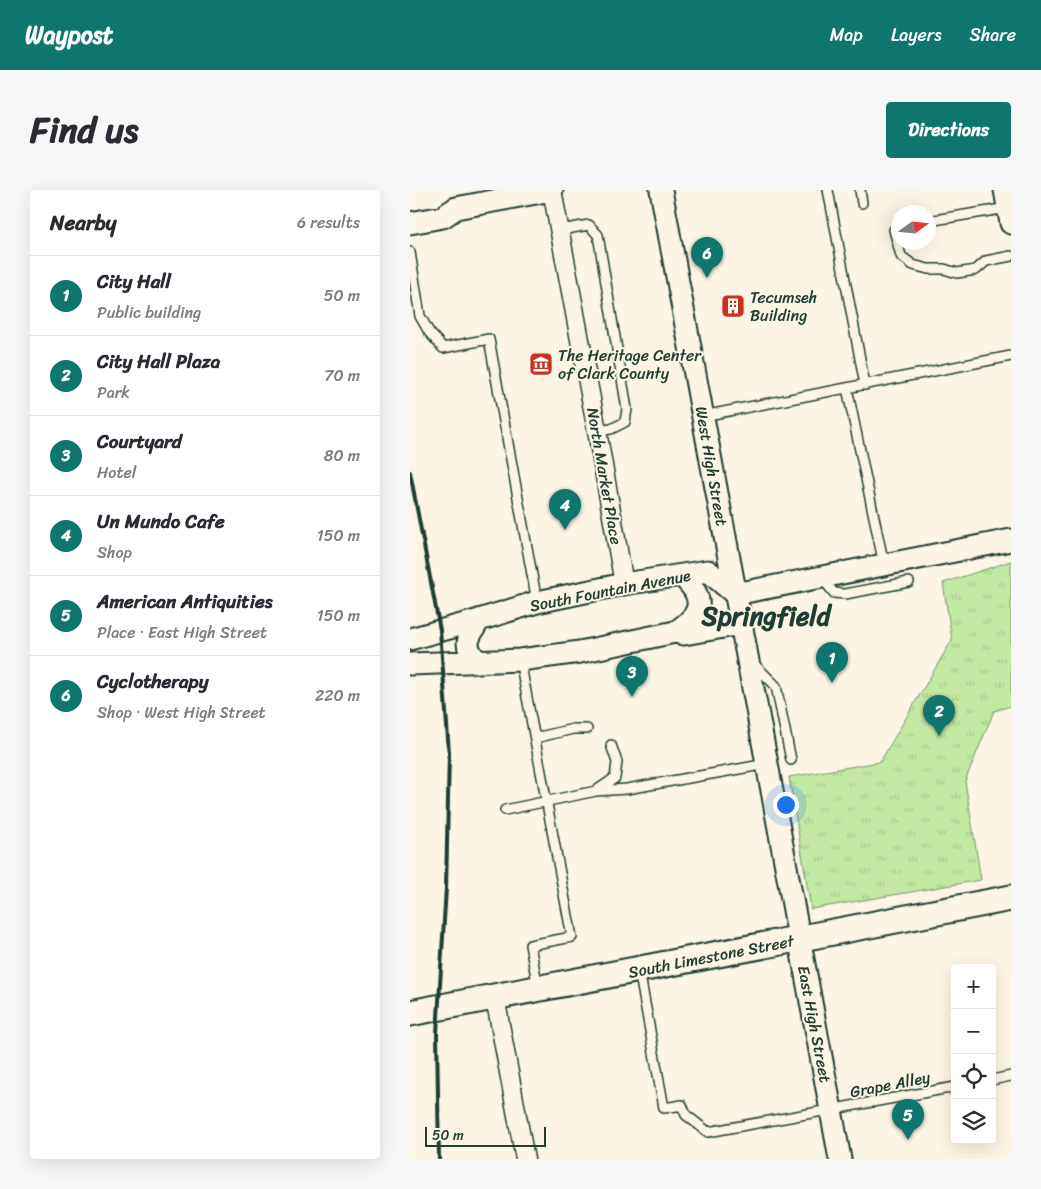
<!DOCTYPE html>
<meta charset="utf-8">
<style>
body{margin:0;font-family:Sriracha,sans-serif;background:#f7f7f7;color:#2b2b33}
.controls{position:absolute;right:15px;bottom:15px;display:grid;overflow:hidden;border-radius:5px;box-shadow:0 5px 20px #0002}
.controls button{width:45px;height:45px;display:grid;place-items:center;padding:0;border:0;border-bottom:1px solid #e1e1e2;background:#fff;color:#2b2b33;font:25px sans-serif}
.compass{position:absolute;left:481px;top:15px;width:45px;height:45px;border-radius:50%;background:#fff;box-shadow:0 5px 20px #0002;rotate:75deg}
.scale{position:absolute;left:15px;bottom:12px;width:121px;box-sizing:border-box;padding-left:5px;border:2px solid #1f3d34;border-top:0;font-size:14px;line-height:18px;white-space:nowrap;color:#1f3d34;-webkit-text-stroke:4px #fcf5e5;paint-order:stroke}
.you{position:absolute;left:375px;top:614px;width:18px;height:18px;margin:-12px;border:4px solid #fff;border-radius:50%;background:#1a73e8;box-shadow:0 0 0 8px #1a73e833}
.badge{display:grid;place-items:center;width:32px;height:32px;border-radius:50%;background:#0f766e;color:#fff;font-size:16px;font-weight:700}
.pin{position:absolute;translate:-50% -41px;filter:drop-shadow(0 1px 2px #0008)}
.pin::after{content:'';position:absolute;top:26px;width:18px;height:15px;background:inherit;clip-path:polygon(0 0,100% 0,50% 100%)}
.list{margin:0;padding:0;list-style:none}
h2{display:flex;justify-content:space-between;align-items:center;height:65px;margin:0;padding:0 20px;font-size:21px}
h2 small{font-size:16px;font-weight:400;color:#7c7c81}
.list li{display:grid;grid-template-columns:32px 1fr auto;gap:15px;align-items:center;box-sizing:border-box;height:80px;padding:0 20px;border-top:1px solid #e1e1e2}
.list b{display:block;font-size:19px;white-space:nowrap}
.list p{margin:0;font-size:16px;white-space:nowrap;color:#7c7c81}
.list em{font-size:16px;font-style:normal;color:#7c7c81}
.icon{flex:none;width:28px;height:28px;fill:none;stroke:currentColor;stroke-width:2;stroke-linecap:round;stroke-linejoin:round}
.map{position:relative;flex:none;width:601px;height:969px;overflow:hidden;border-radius:5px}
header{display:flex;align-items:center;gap:30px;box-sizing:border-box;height:70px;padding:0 25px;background:#0f766e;color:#fff}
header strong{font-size:24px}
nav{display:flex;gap:28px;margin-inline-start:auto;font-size:18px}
.intro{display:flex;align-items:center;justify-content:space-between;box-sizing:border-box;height:120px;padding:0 30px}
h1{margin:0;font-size:35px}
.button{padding:12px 22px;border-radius:5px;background:#0f766e;color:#fff;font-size:18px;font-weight:700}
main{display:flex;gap:30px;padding:0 30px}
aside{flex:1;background:#fff;border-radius:5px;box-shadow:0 5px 20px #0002}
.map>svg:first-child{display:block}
</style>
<header>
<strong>Waypost</strong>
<nav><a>Map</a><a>Layers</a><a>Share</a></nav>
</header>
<div class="intro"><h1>Find us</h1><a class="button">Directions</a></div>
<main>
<aside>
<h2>Nearby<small>6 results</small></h2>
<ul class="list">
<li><span class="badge">1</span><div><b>City Hall</b><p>Public building</p></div><em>50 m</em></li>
<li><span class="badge">2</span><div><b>City Hall Plaza</b><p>Park</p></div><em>70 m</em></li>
<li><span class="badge">3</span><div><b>Courtyard</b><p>Hotel</p></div><em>80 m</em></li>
<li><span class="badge">4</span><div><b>Un Mundo Cafe</b><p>Shop</p></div><em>150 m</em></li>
<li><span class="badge">5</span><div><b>American Antiquities</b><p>Place · East High Street</p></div><em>150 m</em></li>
<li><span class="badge">6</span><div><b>Cyclotherapy</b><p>Shop · West High Street</p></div><em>220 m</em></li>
</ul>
</aside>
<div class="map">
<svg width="601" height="969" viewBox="0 0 601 969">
<defs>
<pattern id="park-tufts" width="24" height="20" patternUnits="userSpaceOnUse" patternTransform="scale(1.25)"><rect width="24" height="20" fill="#c4e9a3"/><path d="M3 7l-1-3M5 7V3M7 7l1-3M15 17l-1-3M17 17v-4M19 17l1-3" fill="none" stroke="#a8c98d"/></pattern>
</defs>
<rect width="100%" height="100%" fill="#fcf5e5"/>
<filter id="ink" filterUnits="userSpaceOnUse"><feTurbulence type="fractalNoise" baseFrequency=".02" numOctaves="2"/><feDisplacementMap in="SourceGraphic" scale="10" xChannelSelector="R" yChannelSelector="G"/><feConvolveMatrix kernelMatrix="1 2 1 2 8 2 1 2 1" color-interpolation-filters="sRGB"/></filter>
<g filter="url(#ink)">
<!-- park -->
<path fill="url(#park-tufts)" stroke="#72936c" d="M 601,371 L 601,516 L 584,521 L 555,591 L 571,690 L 401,719 L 379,587 L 470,572 L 542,450 L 533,393 Z"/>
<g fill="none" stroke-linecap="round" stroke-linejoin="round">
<!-- service casing -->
<g stroke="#1f3d34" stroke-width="12">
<path id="service" d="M 418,0 L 455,195
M 450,0 L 452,13
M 518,31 L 598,18
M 488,36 L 484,40 L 491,66 L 503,75 L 518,79 L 534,79 L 547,83 L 566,80 L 576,71 L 601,66
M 150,40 L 179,35 L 188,45 L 217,219 L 215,232 L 201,239 L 187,241
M 0,62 L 10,126 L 19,142 L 33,158 L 79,149 L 127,412
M 437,198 L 474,375
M 293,226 L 601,166
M 412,388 L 424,403 L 435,404 L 499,392
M 110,470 L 162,747 L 120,755 L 128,798
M 343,473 L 366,496 L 381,570
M 125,548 L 163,539 L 177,539
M 186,601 L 205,588 L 207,572 L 201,555
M 95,620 L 186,601 L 217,599 L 357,574
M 229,780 L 254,918 L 272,915 L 276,925 L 298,942 L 545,897
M 582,890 L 601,886"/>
</g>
<!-- minor casing -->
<g stroke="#1f3d34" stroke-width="21">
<path id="minor" d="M 142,0 L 187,241 L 214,394
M 85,807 L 115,969"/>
</g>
<!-- tertiary casing -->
<g stroke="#1f3d34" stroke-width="25">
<path id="tertiary" d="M 251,0 L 430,969
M 595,0 L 601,33
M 0,33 L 33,27 L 46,18 L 142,0
M 325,404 L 601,350
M 69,430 C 57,450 52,455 69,473
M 265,442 C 292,425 297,409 272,386
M 0,449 L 69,430 L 127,412 L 214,394 L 298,381 L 325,404
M 0,474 L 110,470 L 170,462 L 265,442 L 274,444 L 331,434"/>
</g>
<!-- secondary casing -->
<g stroke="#1f3d34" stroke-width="29">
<path id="secondary" d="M 0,823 L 601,708"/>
</g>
<!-- service -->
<use href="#service" stroke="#fcf5e5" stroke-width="9"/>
<!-- minor -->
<use href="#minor" stroke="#fcf5e5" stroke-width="18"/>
<!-- tertiary -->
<use href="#tertiary" stroke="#fcf5e5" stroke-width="21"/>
<!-- secondary -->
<use href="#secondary" stroke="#fcf5e5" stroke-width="25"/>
<!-- rail -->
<path stroke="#1f3d34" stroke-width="4" d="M 0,282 L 30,440 L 39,563 L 36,698 L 27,843 L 29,969"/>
</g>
</g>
<!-- icons -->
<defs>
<g id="building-square" transform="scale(1.25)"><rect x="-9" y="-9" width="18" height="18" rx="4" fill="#c8321e" stroke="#fcf5e5"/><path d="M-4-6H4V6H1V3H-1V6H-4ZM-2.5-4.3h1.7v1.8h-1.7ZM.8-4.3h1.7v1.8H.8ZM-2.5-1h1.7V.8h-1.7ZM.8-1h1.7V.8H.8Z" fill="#fff"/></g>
<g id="museum-square" transform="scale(1.25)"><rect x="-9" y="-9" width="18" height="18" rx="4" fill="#c8321e" stroke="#fcf5e5"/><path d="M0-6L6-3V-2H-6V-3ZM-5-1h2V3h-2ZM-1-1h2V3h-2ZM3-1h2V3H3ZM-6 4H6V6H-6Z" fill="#fff"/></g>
</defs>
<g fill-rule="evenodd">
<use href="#building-square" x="323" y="116"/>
<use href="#museum-square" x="131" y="174"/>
</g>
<g text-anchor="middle" stroke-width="4" stroke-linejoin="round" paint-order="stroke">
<!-- poi labels -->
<g font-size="16" fill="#1f3d34" stroke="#fcf5e5" text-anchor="start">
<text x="340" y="113">Tecumseh<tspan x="340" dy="18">Building</tspan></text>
<text x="148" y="171">The Heritage Center<tspan x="148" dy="18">of Clark County</tspan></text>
</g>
<!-- street labels -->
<g font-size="16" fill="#1f3d34" stroke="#fcf5e5">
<text transform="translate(302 276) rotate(80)" y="6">West High Street</text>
<text transform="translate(195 286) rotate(80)" y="6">North Market Place</text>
<text transform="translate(200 400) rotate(-11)" y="6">South Fountain Avenue</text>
<text transform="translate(301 766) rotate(-11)" y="6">South Limestone Street</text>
<text transform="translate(405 834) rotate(79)" y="6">East High Street</text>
<text transform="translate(480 894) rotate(-11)" y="6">Grape Alley</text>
</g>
<!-- town labels -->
<g font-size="26" font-weight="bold" fill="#1f3d34" stroke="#fcf5e5">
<text x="356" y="435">Springfield</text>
</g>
</g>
</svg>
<div class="controls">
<button>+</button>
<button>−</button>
<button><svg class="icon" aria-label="locate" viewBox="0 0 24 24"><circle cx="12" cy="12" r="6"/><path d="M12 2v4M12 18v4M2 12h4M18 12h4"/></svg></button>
<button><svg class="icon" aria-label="layers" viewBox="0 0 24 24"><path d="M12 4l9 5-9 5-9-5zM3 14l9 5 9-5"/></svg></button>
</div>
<svg class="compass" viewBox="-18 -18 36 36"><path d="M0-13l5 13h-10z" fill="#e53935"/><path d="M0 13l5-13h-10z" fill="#7c7c81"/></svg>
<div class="scale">50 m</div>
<div class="you"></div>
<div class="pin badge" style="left:422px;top:493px">1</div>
<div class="pin badge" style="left:529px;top:546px">2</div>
<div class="pin badge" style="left:222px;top:507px">3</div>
<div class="pin badge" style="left:155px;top:340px">4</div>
<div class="pin badge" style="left:498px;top:950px">5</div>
<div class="pin badge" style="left:297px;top:88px">6</div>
</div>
</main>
